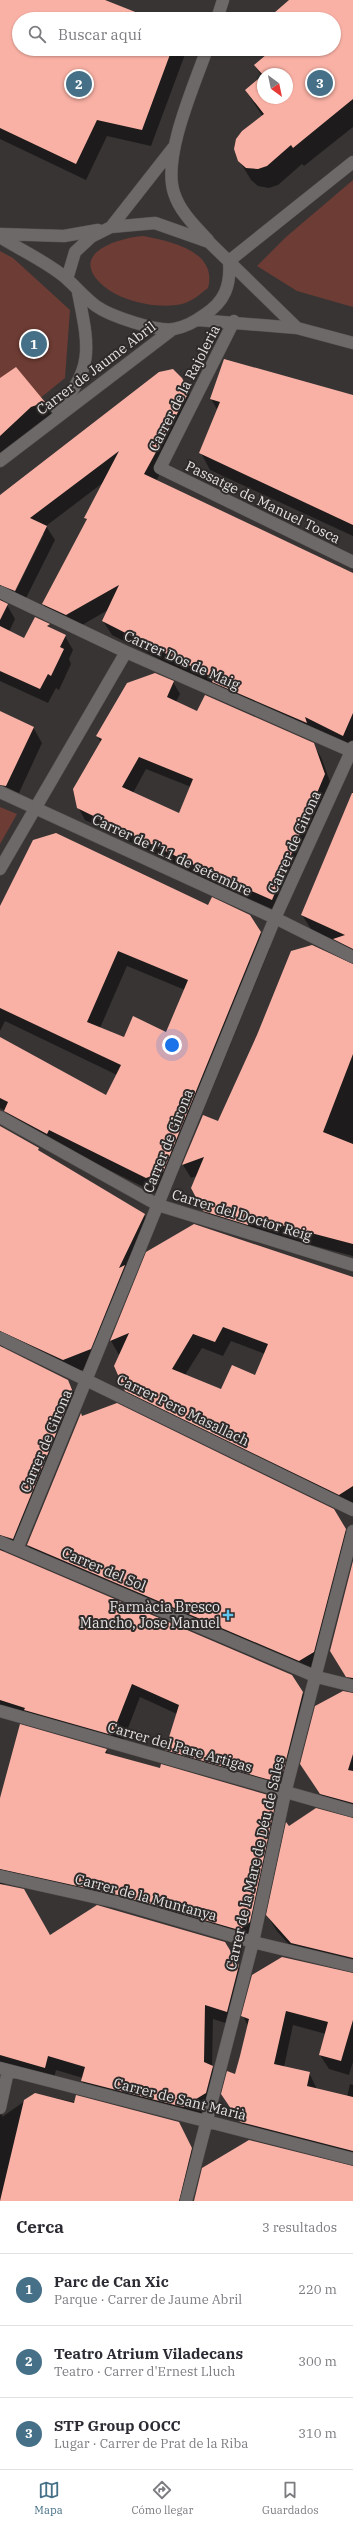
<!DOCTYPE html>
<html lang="es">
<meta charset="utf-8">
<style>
body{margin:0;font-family:"IBM Plex Serif",serif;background:#f2f2f3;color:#2b2b33}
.compass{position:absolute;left:257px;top:68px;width:36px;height:36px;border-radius:50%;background:#fff;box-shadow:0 1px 3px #0004;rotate:147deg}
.you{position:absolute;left:172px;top:1045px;width:14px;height:14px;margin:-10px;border:3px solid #fff;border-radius:50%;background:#1a73e8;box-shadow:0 0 0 6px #1a73e833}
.badge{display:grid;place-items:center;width:26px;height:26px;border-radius:50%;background:#457087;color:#fff;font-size:13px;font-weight:700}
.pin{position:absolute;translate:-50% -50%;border:2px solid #fff;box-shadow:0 1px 4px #0006}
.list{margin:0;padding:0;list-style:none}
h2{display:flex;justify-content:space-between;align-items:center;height:52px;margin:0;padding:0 16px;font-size:17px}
h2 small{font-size:13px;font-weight:400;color:#7c7c81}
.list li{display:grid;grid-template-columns:26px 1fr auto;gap:12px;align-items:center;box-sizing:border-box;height:72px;padding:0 16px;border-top:1px solid #e1e1e2}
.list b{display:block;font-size:15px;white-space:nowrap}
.list p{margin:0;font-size:13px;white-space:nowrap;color:#7c7c81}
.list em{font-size:13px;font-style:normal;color:#7c7c81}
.icon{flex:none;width:22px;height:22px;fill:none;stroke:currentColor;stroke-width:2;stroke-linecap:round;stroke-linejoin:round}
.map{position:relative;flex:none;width:353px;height:2201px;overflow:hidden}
.search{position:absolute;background:#fff;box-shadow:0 1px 3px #0004;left:12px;right:12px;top:12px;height:44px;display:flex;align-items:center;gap:10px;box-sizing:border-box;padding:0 14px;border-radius:22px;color:#7c7c81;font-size:15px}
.sheet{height:268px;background:#fff}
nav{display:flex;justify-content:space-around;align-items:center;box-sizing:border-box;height:56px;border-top:1px solid #e1e1e2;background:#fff;font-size:11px;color:#7c7c81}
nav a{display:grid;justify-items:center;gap:2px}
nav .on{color:#457087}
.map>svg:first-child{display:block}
</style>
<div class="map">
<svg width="353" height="2201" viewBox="0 0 353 2201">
<rect width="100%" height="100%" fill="#383434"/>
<!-- green -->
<path fill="#6d3c34" d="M 353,180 L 353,307 L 297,291 L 257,266 L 286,237 Z
M 143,236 C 170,241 218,251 208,288 C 200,294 193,301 182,304 C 156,310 111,300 95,277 C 75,249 126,237 143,236 Z
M 0,251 L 13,258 L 70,310 L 65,378 L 0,431 Z
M 0,807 L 17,814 L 0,844 Z"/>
<!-- shadow -->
<path fill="#0007" fill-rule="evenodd" d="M 0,0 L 100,0 L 149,19 L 19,19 L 19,49 L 187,49 L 151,146 L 107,136 L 86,180 L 0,139 Z
M 291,0 L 353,0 L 353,127 L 304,166 L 302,164 L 278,185 L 269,188 L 258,186 L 251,180 L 239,160 L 263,117 L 246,91 L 262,77 L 255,65 L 275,49 L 334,49 L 334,19 L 278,19 L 275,13 ZM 263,74 L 287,74 L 287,98 L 263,98 Z
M 15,368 L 45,402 L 54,419 L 7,455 L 3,451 L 0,453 L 0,382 Z
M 181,379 L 197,407 L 156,481 L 353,574 L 353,744 L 351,749 L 218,689 L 112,635 L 103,621 L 108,610 L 75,629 L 51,618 L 43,604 L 87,521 L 86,518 L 104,482 L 46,526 L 55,540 L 23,604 L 8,598 L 2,602 L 7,605 L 15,619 L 9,632 L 24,640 L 35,618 L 65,636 L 73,650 L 69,659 L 71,664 L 59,690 L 56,688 L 48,703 L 0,681 L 0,497 ZM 42,534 L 44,534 L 13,596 L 12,595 Z
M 353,396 L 353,536 L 210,470 L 201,453 L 218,411 L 211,399 Z
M 173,682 L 180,694 L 176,702 L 197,712 L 313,744 L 321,757 L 332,787 L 279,912 L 234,892 L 240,902 L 227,896 L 220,886 L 85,820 L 78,807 L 101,742 L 97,736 ZM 146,769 L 191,787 L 180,814 L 133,793 Z
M 0,712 L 33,727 L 42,743 L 19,793 L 0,784 Z
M 353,792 L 353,958 L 342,953 L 335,941 L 311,929 L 302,915 Z
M 0,909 L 260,932 L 270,948 L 172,1187 L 156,1193 L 58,1145 L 14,1126 L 5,1111 L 0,1108 L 0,1038 L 106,1097 L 117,1075 L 5,1021 L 0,1031 ZM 127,966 L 185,990 L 167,1033 L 125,1038 L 100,1028 Z
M 353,965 L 353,1256 L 258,1231 L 213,1225 L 204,1211 L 197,1176 L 191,1178 L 183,1165 L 203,1116 L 219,1123 Z
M 0,1127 L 144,1215 L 152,1229 L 99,1363 L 72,1374 L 4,1346 L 2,1348 L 67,1380 L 76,1395 L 21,1553 L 7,1549 L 2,1552 L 303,1693 L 311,1707 L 278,1794 L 175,1764 L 166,1750 L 177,1714 L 140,1697 L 120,1749 L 0,1711 Z
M 147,1253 L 353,1278 L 353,1505 L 134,1405 L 126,1390 L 119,1355 L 111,1341 ZM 231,1341 L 265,1354 L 255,1376 L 222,1390 L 185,1375 L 202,1348 L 223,1356 Z
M 82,1417 L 334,1510 L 353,1543 L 321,1666 L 307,1674 L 36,1559 L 28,1545 Z
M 353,1565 L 353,1687 L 331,1651 Z
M 353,1694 L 353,1815 L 329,1808 L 310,1779 Z
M 106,1750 L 109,1755 L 274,1805 L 282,1820 L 257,1936 L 6,1883 L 3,1885 L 50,1936 L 225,1943 L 247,1980 L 235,2026 L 213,2019 L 212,2067 L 221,2081 L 214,2108 L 191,2121 L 90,2095 L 82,2081 L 83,2078 L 56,2070 L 53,2082 L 0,2067 L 0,1797 Z
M 353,1818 L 353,1970 L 300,1957 L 276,1930 L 267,1915 L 289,1828 Z
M 353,1974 L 353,2062 L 349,2075 L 329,2069 L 320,2055 L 326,2034 L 293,2025 L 284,2067 L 309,2073 L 317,2089 L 347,2097 L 350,2084 L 353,2085 L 353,2163 L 249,2136 L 231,2109 L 236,2076 L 248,2026 L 243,2016 Z
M 35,2094 L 179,2123 L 200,2163 L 190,2201 L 0,2201 L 0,2102 L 3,2107 L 2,2117 Z"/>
<!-- building -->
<path fill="#fab1a5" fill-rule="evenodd" d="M 0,0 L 105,0 L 153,19 L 19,19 L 19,49 L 172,49 L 142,130 L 97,120 L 76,164 L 0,128 Z
M 289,0 L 353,0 L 353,99 L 293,148 L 291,145 L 267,166 L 258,169 L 246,168 L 238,161 L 234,149 L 236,139 L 242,131 L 264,114 L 245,90 L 263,75 L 254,65 L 273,49 L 334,49 L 334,19 L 279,19 L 274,13 ZM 263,74 L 287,74 L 287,98 L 263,98 Z
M 224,359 L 353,395 L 353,525 L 199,453 L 220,402 L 210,399 Z
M 16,367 L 45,402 L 31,407 L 0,436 L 0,378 Z
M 173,369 L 182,378 L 189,392 L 144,474 L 353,573 L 353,713 L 343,736 L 305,717 L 307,723 L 212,682 L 214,678 L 102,621 L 119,585 L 66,615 L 42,604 L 87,519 L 84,518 L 119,451 L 30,518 L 47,526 L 15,591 L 0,585 L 0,495 L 159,372 Z
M 0,600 L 8,604 L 0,620 Z
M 35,617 L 50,624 L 47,626 L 66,635 L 60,647 L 64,649 L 51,676 L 48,674 L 40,689 L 0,671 L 0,626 L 24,638 Z
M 155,673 L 174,681 L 167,697 L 197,711 L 205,695 L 314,743 L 325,774 L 272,900 L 227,880 L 235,891 L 218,884 L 221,878 L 77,808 L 73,789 L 102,739 L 96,736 L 127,683 ZM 139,757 L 193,779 L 179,813 L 122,787 Z
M 0,711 L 34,727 L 6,786 L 0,785 Z
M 352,793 L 353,793 L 353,949 L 333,939 L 345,935 L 301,915 Z
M 56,833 L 208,905 L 212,897 L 250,915 L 261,932 L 163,1172 L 146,1178 L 49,1130 L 47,1134 L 4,1111 L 8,1102 L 0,1098 L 0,1037 L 106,1095 L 121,1065 L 0,1008 L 0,906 L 33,840 ZM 118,951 L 188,980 L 166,1032 L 133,1016 L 124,1037 L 87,1022 Z
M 312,945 L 353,964 L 353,1054 L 323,1132 L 353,1144 L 353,1244 L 250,1217 L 248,1225 L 203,1211 L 191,1188 L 204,1157 L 182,1165 L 203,1115 L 218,1121 L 257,1035 L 291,951 Z
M 0,1126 L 39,1148 L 38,1150 L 145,1214 L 119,1268 L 125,1265 L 91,1349 L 63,1360 L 0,1331 Z
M 194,1224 L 353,1277 L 353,1486 L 339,1495 L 125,1391 L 114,1366 L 129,1333 L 110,1341 L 146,1252 ZM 223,1327 L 268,1344 L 255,1375 L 232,1365 L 221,1389 L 172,1369 L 193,1334 L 215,1342 Z
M 0,1346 L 68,1380 L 73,1392 L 13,1539 L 0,1535 Z
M 117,1403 L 334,1509 L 346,1529 L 314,1652 L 299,1661 L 27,1545 L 81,1413 L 82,1416 Z
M 0,1550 L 292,1675 L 303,1692 L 283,1772 L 270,1780 L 165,1750 L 179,1705 L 132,1684 L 112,1735 L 24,1710 L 25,1708 L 0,1700 Z
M 353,1561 L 353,1678 L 346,1677 L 330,1651 Z
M 343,1691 L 353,1693 L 353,1754 L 348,1770 L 353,1771 L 353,1803 L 320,1794 L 300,1764 L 315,1706 Z
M 20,1724 L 107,1749 L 105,1753 L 160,1768 L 161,1764 L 268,1795 L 275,1805 L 250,1922 L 239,1930 L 118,1895 L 0,1869 L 0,1798 Z
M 316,1808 L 353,1818 L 353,1958 L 291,1943 L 266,1915 L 286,1822 L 289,1826 Z
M 0,1884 L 24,1889 L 50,1935 L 97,1905 L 225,1942 L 239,1965 L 227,2012 L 205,2005 L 204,2062 L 213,2066 L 206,2093 L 183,2107 L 81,2081 L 85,2067 L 48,2056 L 45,2068 L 0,2055 Z
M 282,1957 L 353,1973 L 353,2020 L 341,2061 L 319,2055 L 328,2022 L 286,2011 L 274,2064 L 310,2072 L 307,2086 L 353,2097 L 353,2151 L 240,2122 L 221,2094 L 227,2071 L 235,2074 L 240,2056 L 249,2019 L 241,2016 L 252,1975 Z
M 35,2093 L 74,2103 L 76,2095 L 179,2122 L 192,2148 L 179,2201 L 0,2201 L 24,2100 Z
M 249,2140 L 353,2166 L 353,2201 L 194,2201 L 202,2168 Z"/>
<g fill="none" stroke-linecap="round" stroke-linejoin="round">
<!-- street casing -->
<g stroke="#565352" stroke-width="13">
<path id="street" d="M 217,19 L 223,0
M 207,49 C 194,86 162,157 174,193 C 180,212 195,226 208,240
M 111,227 L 173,148
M 0,234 L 64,236 L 98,230
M 0,237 C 19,249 51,264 67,279 C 77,288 85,298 96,306 C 110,316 157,332 174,329 C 184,327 196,321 204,315 C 225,302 231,285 229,261
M 229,261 L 353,162
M 67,279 L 75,252 L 91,237 L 111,227 L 155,223 L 209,242 L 297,328
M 198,320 L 297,328 L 353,343
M 234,321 L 160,468 L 353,562
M 57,409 C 96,369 88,343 78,292
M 0,461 L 173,329
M 0,592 L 126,652 L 353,752
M 0,792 L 275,918 L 353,957
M 0,869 L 126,652
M 0,1117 L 158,1205 L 353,1265
M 0,1338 L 353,1510
M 0,1542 L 317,1677 L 353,1686
M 17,1549 L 275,918 L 353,747
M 0,1711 L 353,1811
M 0,1876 L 116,1902 L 253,1942 L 353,1966
M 0,2068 L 353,2159
M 0,2108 L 8,2071
M 186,2201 L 253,1942 L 285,1793 L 353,1531"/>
</g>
<!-- street -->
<use href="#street" stroke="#6d6968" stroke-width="12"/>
</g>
<!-- markers -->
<path fill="#64c5ee" stroke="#2e2a2a" stroke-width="1.5" d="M226 1609h4v4h4v4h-4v4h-4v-4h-4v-4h4z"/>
<g text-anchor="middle" stroke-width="4" stroke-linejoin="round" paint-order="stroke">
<!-- street labels -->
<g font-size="14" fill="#e3e1e1" stroke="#2e2a2a">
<text transform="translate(96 368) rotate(-37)" y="5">Carrer de Jaume Abril</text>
<text transform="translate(184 388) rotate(-63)" y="5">Carrer de la Rajoleria</text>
<text transform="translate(263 502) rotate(26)" y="5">Passatge de Manuel Tosca</text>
<text transform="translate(182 660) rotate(24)" y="5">Carrer Dos de Maig</text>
<text transform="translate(294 842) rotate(-66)" y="5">Carrer de Girona</text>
<text transform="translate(172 855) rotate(25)" y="5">Carrer de l'11 de setembre</text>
<text transform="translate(168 1141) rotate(-68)" y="5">Carrer de Girona</text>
<text transform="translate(242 1215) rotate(17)" y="5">Carrer del Doctor Reig</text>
<text transform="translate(183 1410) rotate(26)" y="5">Carrer Pere Masallach</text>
<text transform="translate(46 1441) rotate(-67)" y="5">Carrer de Girona</text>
<text transform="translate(104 1569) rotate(23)" y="5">Carrer del Sol</text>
<text transform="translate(180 1747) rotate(16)" y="5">Carrer del Pare Artigas</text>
<text transform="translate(255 1863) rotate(-77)" y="5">Carrer de la Mare de Déu de Sales</text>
<text transform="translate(146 1897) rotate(15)" y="5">Carrer de la Muntanya</text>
<text transform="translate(180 2099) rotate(14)" y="5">Carrer de Sant Marià</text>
</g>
<!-- poi labels -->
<g font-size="14" fill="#e3e1e1" stroke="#2e2a2a" text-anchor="end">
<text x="220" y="1612">Farmàcia Bresco<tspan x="220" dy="16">Mancho, Jose Manuel</tspan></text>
</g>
</g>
</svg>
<svg class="compass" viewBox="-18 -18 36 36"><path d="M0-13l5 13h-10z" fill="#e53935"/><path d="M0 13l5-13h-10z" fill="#7c7c81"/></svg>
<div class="you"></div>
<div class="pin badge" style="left:34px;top:344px">1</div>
<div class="pin badge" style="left:79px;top:84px">2</div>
<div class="pin badge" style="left:320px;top:83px">3</div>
<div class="search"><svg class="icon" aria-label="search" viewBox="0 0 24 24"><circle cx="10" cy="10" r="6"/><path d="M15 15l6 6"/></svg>Buscar aquí</div>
</div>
<section class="sheet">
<h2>Cerca<small>3 resultados</small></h2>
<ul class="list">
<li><span class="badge">1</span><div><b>Parc de Can Xic</b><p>Parque · Carrer de Jaume Abril</p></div><em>220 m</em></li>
<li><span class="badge">2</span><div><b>Teatro Atrium Viladecans</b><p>Teatro · Carrer d'Ernest Lluch</p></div><em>300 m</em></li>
<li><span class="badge">3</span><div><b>STP Group OOCC</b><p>Lugar · Carrer de Prat de la Riba</p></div><em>310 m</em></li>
</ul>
</section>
<nav>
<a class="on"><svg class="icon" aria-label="map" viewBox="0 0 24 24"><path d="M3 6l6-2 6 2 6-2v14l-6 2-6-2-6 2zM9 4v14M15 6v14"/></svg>Mapa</a>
<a><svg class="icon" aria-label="directions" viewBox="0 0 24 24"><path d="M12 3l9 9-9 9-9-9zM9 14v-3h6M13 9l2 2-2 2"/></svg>Cómo llegar</a>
<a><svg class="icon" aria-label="saved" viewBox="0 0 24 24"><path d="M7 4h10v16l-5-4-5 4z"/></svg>Guardados</a>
</nav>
